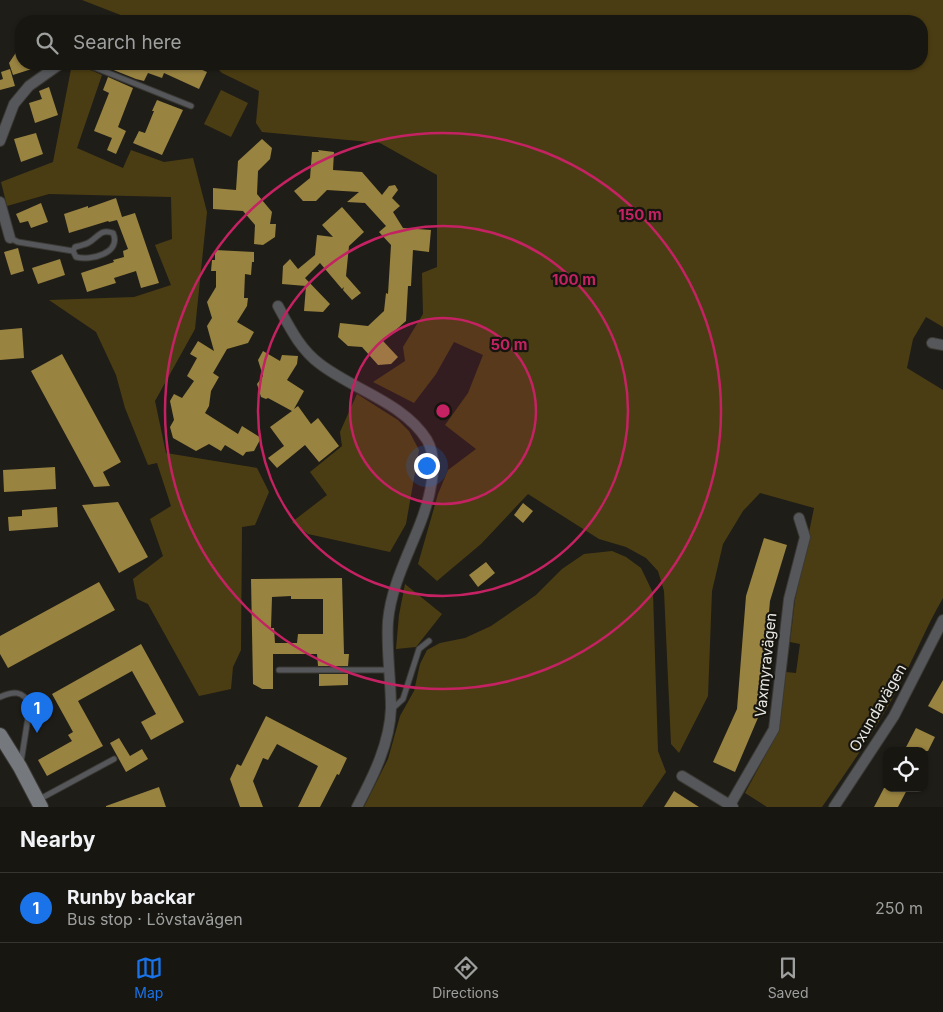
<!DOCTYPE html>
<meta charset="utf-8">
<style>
body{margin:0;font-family:Inter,sans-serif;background:#24231f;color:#f1f3f6}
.controls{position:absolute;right:15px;bottom:15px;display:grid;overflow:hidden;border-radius:10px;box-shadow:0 1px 4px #0004}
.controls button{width:45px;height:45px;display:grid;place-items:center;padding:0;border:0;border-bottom:1px solid #363531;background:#171611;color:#f1f3f6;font:25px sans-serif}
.you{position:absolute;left:426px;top:465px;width:18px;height:18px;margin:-12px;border:4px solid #fff;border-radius:50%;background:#1a73e8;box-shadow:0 0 0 8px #1a73e833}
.badge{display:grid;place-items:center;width:32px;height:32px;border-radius:50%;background:#1a73e8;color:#fff;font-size:16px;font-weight:700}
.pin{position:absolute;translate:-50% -41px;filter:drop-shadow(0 1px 2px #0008)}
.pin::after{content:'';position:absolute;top:26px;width:18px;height:15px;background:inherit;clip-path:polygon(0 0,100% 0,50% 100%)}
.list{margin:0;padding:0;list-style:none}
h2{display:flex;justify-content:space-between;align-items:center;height:65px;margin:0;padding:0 20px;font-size:21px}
h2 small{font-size:16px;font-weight:400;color:#9e9f9f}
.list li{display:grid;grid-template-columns:32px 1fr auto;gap:15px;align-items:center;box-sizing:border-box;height:70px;padding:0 20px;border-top:1px solid #363531}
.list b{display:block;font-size:19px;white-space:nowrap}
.list p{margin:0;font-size:16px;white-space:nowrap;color:#9e9f9f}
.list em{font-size:16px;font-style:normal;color:#9e9f9f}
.icon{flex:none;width:28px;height:28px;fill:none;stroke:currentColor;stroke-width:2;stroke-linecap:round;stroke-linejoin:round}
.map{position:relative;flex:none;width:943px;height:807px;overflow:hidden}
.search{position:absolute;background:#171611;box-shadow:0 1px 4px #0004;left:15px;right:15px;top:15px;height:55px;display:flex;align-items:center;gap:12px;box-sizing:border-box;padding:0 18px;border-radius:20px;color:#9e9f9f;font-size:19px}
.sheet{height:135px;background:#171611}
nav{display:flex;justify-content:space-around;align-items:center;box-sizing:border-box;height:70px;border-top:1px solid #363531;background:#171611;font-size:14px;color:#9e9f9f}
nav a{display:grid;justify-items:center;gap:2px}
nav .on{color:#1a73e8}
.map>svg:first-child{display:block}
</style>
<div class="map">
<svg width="943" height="807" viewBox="0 0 943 807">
<rect width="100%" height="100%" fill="#1f1d17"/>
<!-- green -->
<path fill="#4b3d13" d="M 82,0 L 943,0 L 943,327 L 926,317 L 913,339 L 907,368 L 943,390 L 943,598 C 926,627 914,658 898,688 C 876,730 849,768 822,807 L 767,807 L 745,793 L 779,730 L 786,672 L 796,673 L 800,644 L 790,642 L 795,600 L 814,508 L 760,493 L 743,511 L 723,544 L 712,591 L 708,696 L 679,753 L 671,744 L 664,591 L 658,571 L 646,558 L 626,547 L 599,539 L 528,494 L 481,544 L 437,581 L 418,564 L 438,494 L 448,470 L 476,449 L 445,425 L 468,393 L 483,355 L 454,342 L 436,374 L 414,403 L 373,382 L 405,361 L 403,347 L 423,314 L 422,273 L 437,267 L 437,175 L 380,143 L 262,132 L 256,123 L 259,91 L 222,73 L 213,64 L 922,64 L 922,21 L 136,21 Z
M 72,64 L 77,64 L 102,75 L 77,148 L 123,168 L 131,150 L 164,162 L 193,158 L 207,212 L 195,329 L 155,401 L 166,453 L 257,468 L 269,492 L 255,525 L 242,527 L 241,650 L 233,667 L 231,689 L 199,696 L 148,604 L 137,599 L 133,579 L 163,556 L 150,519 L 171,506 L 157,463 L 148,465 L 125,408 L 116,375 L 96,332 L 49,300 L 134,297 L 171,285 L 155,245 L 172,239 L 171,197 L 49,194 L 7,206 L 1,182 L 53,162 Z
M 221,90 L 248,103 L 231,137 L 204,124 Z
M 357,394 L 398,420 L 409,431 L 419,450 L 406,524 L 390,552 L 308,534 L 292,522 L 327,495 L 310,472 L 342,446 L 340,432 Z
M 612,551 L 626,557 L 641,568 L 653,593 L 658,751 L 666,772 L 642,807 L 364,807 L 388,759 L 400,716 L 414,691 L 420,664 L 427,650 L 440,643 L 465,638 L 491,626 L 536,595 L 562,569 L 584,554 Z
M 405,584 L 442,614 L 416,647 L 396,649 L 399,615 Z"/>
<!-- building -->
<path fill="#998341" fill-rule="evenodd" d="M 21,45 L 21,64 L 40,64 L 41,66 L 13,75 L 9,63 Z
M 113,64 L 189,64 L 207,72 L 199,89 L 164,73 L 162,78 L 148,73 L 144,81 L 136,79 L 111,69 Z
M 10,69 L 15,86 L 0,90 L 0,80 L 3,79 L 1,72 Z
M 108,77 L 133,88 L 118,127 L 126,131 L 116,154 L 107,150 L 112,138 L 94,131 L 109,93 L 103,90 Z
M 49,87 L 58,115 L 35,123 L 29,103 L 42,99 L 39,91 Z
M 157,100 L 183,110 L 162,155 L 133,143 L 139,131 L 145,133 L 154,111 L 152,111 Z
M 36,133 L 43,154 L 21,162 L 14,139 Z
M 262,139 L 272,148 L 270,159 L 258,171 L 257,194 L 272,212 L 270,224 L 276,224 L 275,237 L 263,245 L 254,244 L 255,225 L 243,211 L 213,209 L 213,188 L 236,190 L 238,161 Z
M 318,150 L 334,152 L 333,170 L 362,172 L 382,195 L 389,186 L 395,185 L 398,190 L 392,198 L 400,206 L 393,212 L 403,228 L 431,230 L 429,252 L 413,250 L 411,286 L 408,286 L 406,321 L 383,341 L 398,357 L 391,364 L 378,365 L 362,347 L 348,346 L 338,337 L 340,323 L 368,326 L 384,311 L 386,293 L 388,294 L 391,245 L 379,232 L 386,226 L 365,203 L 347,202 L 359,192 L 327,190 L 316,201 L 303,201 L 294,191 L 310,178 L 312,152 L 319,152 Z
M 116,198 L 122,217 L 135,213 L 159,283 L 141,288 L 136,271 L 114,278 L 116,283 L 87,292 L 81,273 L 114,262 L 113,260 L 124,257 L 123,251 L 128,249 L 117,220 L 109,222 L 108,221 L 69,233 L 64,214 L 88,206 L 88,208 Z
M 41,203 L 48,222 L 31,228 L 28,221 L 20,223 L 16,214 Z
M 342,207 L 364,232 L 349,246 L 346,276 L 361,293 L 352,300 L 343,290 L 344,287 L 342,289 L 320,263 L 305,278 L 330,304 L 323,312 L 304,311 L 306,286 L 282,284 L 283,266 L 290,259 L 298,269 L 315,255 L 317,235 L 333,237 L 322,225 Z
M 18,248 L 24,271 L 11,275 L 4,252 Z
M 215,250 L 254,252 L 254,262 L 252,262 L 251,275 L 245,274 L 244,298 L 248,298 L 247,306 L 237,322 L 254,332 L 248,343 L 227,349 L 213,373 L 219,377 L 211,391 L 209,406 L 205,413 L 238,434 L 242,426 L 261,438 L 254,451 L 246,452 L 243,456 L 225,445 L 221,451 L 209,444 L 196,451 L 173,438 L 170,427 L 174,420 L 170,401 L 174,394 L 182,398 L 194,381 L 187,376 L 197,358 L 190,354 L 198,341 L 214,351 L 207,326 L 212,318 L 207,302 L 216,287 L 216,271 L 211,271 L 212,260 L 215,260 Z
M 60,259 L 65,275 L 38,284 L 32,268 Z
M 22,328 L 24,358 L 0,360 L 0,330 Z
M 263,351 L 280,361 L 282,355 L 298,356 L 297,364 L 287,380 L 304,391 L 294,409 L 298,406 L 311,424 L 318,418 L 339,446 L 319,462 L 305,445 L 277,468 L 268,458 L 284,446 L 270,427 L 292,411 L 268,398 L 266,399 L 261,397 L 257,384 L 263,376 L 258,360 Z
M 62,354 L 121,462 L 103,472 L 110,486 L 94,487 L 31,371 Z
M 55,467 L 56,489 L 4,492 L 3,470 Z
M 118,502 L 148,557 L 119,573 L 82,505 Z
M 523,503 L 533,511 L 523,523 L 514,515 Z
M 57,507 L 58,527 L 9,531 L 8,517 L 22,516 L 22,510 Z
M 764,538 L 787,545 L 770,601 L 760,713 L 735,772 L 713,762 L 737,709 L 746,596 Z
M 486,562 L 495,573 L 478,587 L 469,575 Z
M 342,578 L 344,654 L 349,654 L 348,666 L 318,666 L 317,654 L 273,654 L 273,689 L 262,689 L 253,684 L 251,579 ZM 291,596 L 291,599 L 323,599 L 323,634 L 298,634 L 297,643 L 275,643 L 274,628 L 271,628 L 272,597 Z
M 99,582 L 115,610 L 8,668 L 0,654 L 0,636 Z
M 141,644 L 184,722 L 151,740 L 141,722 L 156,714 L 132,671 L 78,701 L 103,746 L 47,776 L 38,760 L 72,741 L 68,735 L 73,732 L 52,694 Z
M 319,674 L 348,674 L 348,685 L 319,686 Z
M 943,680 L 943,714 L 928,706 Z
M 266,716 L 347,758 L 339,775 L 337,774 L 320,807 L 298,807 L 318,766 L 277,744 L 268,760 L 263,758 L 253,781 L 263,807 L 240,807 L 230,779 L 237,764 L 241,766 Z
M 916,728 L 935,737 L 928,751 L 904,751 Z
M 119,738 L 130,756 L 142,749 L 148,759 L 126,772 L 110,743 Z
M 159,787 L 166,807 L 106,807 L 106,806 Z
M 884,788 L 908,788 L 898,807 L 874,807 Z
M 674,791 L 699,807 L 664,807 Z"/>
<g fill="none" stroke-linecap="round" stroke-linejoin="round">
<!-- lane casing -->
<g stroke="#3b3934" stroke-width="7">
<path id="lane" d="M 86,64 L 191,106
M 10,238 L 18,242 L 73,251 L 75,247 C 79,246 84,245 88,243 C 98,238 100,228 113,233 C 122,253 91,261 76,257 L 73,251
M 279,670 L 389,670
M 0,697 C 13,691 23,690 30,705 L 21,762
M 391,710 L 403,699 L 419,649 L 429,641
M 38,800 L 114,759"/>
</g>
<!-- street casing -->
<g stroke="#3b3934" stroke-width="12">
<path id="street" d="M 0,141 L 14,104 L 29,86 L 60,64
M 0,202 L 10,238
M 278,306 C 290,328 300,349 320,364 C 354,390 404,403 427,440 C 440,462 429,501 420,524 C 408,555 391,587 388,621 C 386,649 391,679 391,708 C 390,743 373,777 357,807
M 932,343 L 943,345
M 682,776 L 733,807
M 730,805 L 774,729 L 789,599 L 805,537 L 799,518
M 834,807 L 894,716 L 943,620"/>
</g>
<!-- secondary casing -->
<g stroke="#3b3934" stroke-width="16">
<path id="secondary" d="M 0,735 L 20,767 L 41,807"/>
</g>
<!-- lane -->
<use href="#lane" stroke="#55575a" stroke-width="5"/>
<!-- street -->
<use href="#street" stroke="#55575a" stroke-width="10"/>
<!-- secondary -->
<use href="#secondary" stroke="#75787d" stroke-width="14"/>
</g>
<!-- distance rings -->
<circle cx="443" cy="411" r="93" fill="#c42262" fill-opacity=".12"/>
<g fill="none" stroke="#c42262" stroke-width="2.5">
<circle cx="443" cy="411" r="93"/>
<circle cx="443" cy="411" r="185"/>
<circle cx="443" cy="411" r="278"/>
</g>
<g text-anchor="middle" stroke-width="4.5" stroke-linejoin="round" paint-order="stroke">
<!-- street labels -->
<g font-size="15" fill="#e9e8e3" stroke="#16140e">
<text transform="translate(766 665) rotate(-84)" y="5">Vaxmyravägen</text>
<text transform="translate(878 708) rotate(-60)" y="5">Oxundavägen</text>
</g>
</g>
<circle cx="443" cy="411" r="8" fill="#c42262" stroke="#16140e" stroke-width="2.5"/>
<g font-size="15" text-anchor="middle" font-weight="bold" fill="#c42262" stroke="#16140e" stroke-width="4.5" stroke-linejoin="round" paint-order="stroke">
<text x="640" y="220">150 m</text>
<text x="574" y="285">100 m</text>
<text x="509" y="350">50 m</text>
</g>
</svg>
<div class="controls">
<button><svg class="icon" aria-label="locate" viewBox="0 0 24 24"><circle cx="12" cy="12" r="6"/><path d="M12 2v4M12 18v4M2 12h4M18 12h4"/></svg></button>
</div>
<div class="you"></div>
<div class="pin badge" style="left:37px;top:733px">1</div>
<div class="search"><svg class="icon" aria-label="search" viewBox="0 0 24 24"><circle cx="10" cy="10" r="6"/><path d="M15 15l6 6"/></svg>Search here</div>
</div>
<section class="sheet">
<h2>Nearby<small></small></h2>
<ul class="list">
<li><span class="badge">1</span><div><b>Runby backar</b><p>Bus stop · Lövstavägen</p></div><em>250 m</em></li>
</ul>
</section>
<nav>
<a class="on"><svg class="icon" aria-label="map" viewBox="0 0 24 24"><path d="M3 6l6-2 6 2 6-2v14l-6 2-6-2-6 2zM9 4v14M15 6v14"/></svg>Map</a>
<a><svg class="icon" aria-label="directions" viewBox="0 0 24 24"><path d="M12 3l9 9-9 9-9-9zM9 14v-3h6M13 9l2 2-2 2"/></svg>Directions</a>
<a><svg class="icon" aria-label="saved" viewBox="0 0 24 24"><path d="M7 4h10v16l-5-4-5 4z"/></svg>Saved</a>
</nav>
